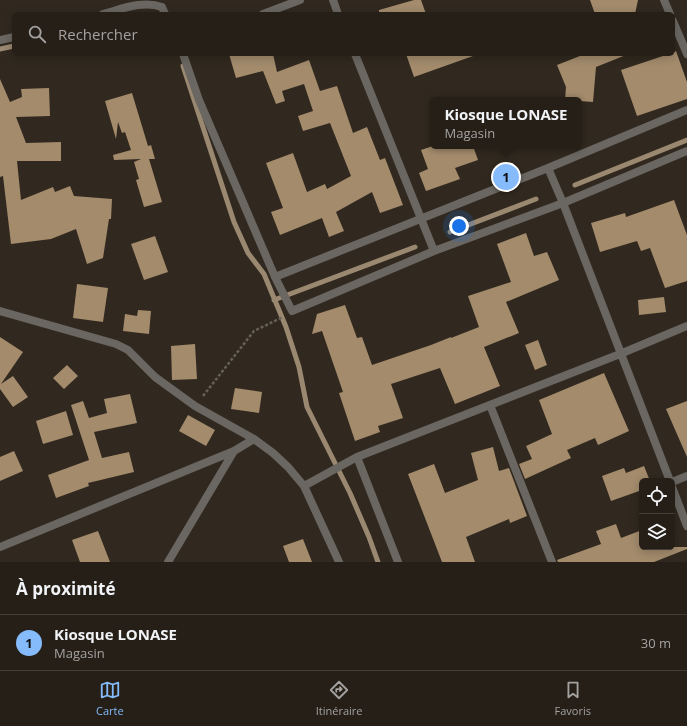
<!DOCTYPE html>
<html lang="fr">
<meta charset="utf-8">
<style>
body{margin:0;font-family:"Open Sans",sans-serif;background:#2d2720;color:#f1f3f6}
.controls{position:absolute;right:12px;bottom:12px;display:grid;overflow:hidden;border-radius:6px;box-shadow:0 2px 10px #0003}
.controls button{width:36px;height:36px;display:grid;place-items:center;padding:0;border:0;border-bottom:1px solid #423d36;background:#251f17;color:#f1f3f6;font:20px sans-serif}
.you{position:absolute;left:459px;top:226px;width:14px;height:14px;margin:-10px;border:3px solid #fff;border-radius:50%;background:#1a73e8;box-shadow:0 0 0 6px #1a73e833}
.badge{display:grid;place-items:center;width:26px;height:26px;border-radius:50%;background:#85bbfb;color:#111;font-size:13px;font-weight:700}
.pin{position:absolute;translate:-50% -50%;border:2px solid #fff;box-shadow:0 1px 4px #0006}
.popup{position:absolute;left:430px;top:97px;width:152px;height:52px;box-sizing:border-box;display:grid;place-content:center;border-radius:6px;background:#251f17;filter:drop-shadow(0 1px 3px #0005);font-size:13px;white-space:nowrap;color:#a3a2a1}
.popup b{font-size:15px;color:#f1f3f6}
.popup::after{content:'';position:absolute;left:50%;top:100%;margin-left:-8px;border:8px solid transparent;border-top-color:#251f17}
.list{margin:0;padding:0;list-style:none}
h2{display:flex;justify-content:space-between;align-items:center;height:52px;margin:0;padding:0 16px;font-size:17px}
h2 small{font-size:13px;font-weight:400;color:#a3a2a1}
.list li{display:grid;grid-template-columns:26px 1fr auto;gap:12px;align-items:center;box-sizing:border-box;height:56px;padding:0 16px;border-top:1px solid #423d36}
.list b{display:block;font-size:15px;white-space:nowrap}
.list p{margin:0;font-size:13px;white-space:nowrap;color:#a3a2a1}
.list em{font-size:13px;font-style:normal;color:#a3a2a1}
.icon{flex:none;width:22px;height:22px;fill:none;stroke:currentColor;stroke-width:2;stroke-linecap:round;stroke-linejoin:round}
.map{position:relative;flex:none;width:687px;height:562px;overflow:hidden}
.search{position:absolute;background:#251f17;box-shadow:0 2px 10px #0003;left:12px;right:12px;top:12px;height:44px;display:flex;align-items:center;gap:10px;box-sizing:border-box;padding:0 14px;border-radius:6px;color:#a3a2a1;font-size:15px}
.sheet{height:108px;background:#251f17}
nav{display:flex;justify-content:space-around;align-items:center;box-sizing:border-box;height:56px;border-top:1px solid #423d36;background:#251f17;font-size:11px;color:#a3a2a1}
nav a{display:grid;justify-items:center;gap:2px}
nav .on{color:#85bbfb}
.map>svg:first-child{display:block}
</style>
<div class="map">
<svg width="687" height="562" viewBox="0 0 687 562">
<rect width="100%" height="100%" fill="#31291f"/>
<g fill="none" stroke-linecap="round" stroke-linejoin="round">
<!-- stream -->
<path stroke="#9a8871" stroke-width="5" d="M 0,49 L 14,46
M 183,66 L 234,222 L 248,253 L 264,274 L 286,327 L 299,367 L 307,407 L 350,493 L 369,537 L 378,562
M 575,185 L 687,140
M 450,232 L 536,199
M 274,300 L 415,247"/>
</g>
<!-- building -->
<path fill="#a38b6c" d="M 414,0 L 421,0 L 426,14 L 379,14 L 379,10 Z
M 590,0 L 638,0 L 635,14 L 595,14 Z
M 676,51 L 687,82 L 687,99 L 637,116 L 621,70 L 669,54 L 673,54 L 673,53 Z
M 229,54 L 273,54 L 277,72 L 309,60 L 320,91 L 337,86 L 353,133 L 367,127 L 380,160 L 385,158 L 403,205 L 380,213 L 372,192 L 336,212 L 344,231 L 329,237 L 322,218 L 280,235 L 271,212 L 283,208 L 266,163 L 293,153 L 307,192 L 325,184 L 327,189 L 351,176 L 330,123 L 303,131 L 298,116 L 313,111 L 304,84 L 282,91 L 285,101 L 276,104 L 263,71 L 236,78 Z
M 406,54 L 473,54 L 473,56 L 414,77 Z
M 585,54 L 626,55 L 596,67 L 593,102 L 565,100 L 566,87 L 557,65 Z
M 0,79 L 10,102 L 22,97 L 21,89 L 49,88 L 50,116 L 16,117 L 26,143 L 61,142 L 61,161 L 17,161 L 21,200 L 53,187 L 55,192 L 70,186 L 74,196 L 112,199 L 111,219 L 109,219 L 103,258 L 87,264 L 76,229 L 51,239 L 11,244 L 3,176 L 0,177 Z
M 132,93 L 148,146 L 151,145 L 155,159 L 149,159 L 162,202 L 144,207 L 136,180 L 139,179 L 134,162 L 141,159 L 114,160 L 113,155 L 131,150 L 125,132 L 122,133 L 118,122 L 116,139 L 105,101 Z
M 433,146 L 473,146 L 478,160 L 455,168 L 460,179 L 426,191 L 419,173 L 428,169 L 421,150 Z
M 674,200 L 687,235 L 687,281 L 665,288 L 650,248 L 641,251 L 637,241 L 600,252 L 591,223 L 625,213 L 626,217 Z
M 526,233 L 534,256 L 547,252 L 559,280 L 506,302 L 519,333 L 484,347 L 500,386 L 455,404 L 440,368 L 391,384 L 403,418 L 378,426 L 380,432 L 355,441 L 339,393 L 343,392 L 322,331 L 312,334 L 317,314 L 345,305 L 357,338 L 362,337 L 372,365 L 431,345 L 451,337 L 451,338 L 479,327 L 468,296 L 511,282 L 497,244 Z
M 155,236 L 168,272 L 144,280 L 131,244 Z
M 77,284 L 108,288 L 103,322 L 73,318 Z
M 664,297 L 666,312 L 639,315 L 638,300 Z
M 138,310 L 151,311 L 149,334 L 123,331 L 125,314 L 137,316 Z
M 0,337 L 23,352 L 1,384 L 13,376 L 28,397 L 13,407 L 0,389 Z
M 538,340 L 547,365 L 535,370 L 525,345 Z
M 195,344 L 197,379 L 172,380 L 171,346 Z
M 67,365 L 78,376 L 64,389 L 53,378 Z
M 604,373 L 629,431 L 598,445 L 595,438 L 567,450 L 571,458 L 525,479 L 519,464 L 532,459 L 526,446 L 552,434 L 539,400 Z
M 235,388 L 262,392 L 259,413 L 231,409 Z
M 130,394 L 137,423 L 94,432 L 102,458 L 129,452 L 134,472 L 88,483 L 89,486 L 56,498 L 48,475 L 89,460 L 71,405 L 83,401 L 89,418 L 107,413 L 104,399 Z
M 687,401 L 687,457 L 666,409 Z
M 66,411 L 73,435 L 43,444 L 36,421 Z
M 188,415 L 215,430 L 206,446 L 179,431 Z
M 493,447 L 499,471 L 509,468 L 527,516 L 510,523 L 509,519 L 466,537 L 475,562 L 442,562 L 408,474 L 434,464 L 445,493 L 478,480 L 471,453 Z
M 14,451 L 23,471 L 0,481 L 0,457 Z
M 644,466 L 650,481 L 642,481 L 642,490 L 611,501 L 602,476 L 624,468 L 626,473 Z
M 616,524 L 621,538 L 642,530 L 642,547 L 687,547 L 687,549 L 654,562 L 558,562 L 557,560 L 601,544 L 596,531 Z
M 98,531 L 110,562 L 80,562 L 72,540 Z
M 303,539 L 312,562 L 289,562 L 283,546 Z"/>
<g fill="none" stroke-linecap="round" stroke-linejoin="round">
<!-- path -->
<path stroke="#676057" stroke-width="2.5" stroke-dasharray="3 2" stroke-linecap="butt" d="M 203,396 L 254,331 L 283,317"/>
<!-- minor -->
<path stroke="#6a6661" stroke-width="8" d="M 333,0 L 338,14
M 664,0 L 670,14
M 103,14 C 122,9 143,0 162,7 L 165,14
M 263,14 L 300,0
M 673,21 L 687,54
M 0,40 L 14,37
M 183,54 L 199,100 L 275,277 L 292,311 L 434,251 L 563,203 L 687,151
M 355,54 L 434,251
M 548,168 L 563,203 L 670,481
M 275,277 L 548,168 L 687,110
M 0,311 L 116,344 L 128,350 L 155,377 L 195,406 L 254,439 L 273,453 L 288,467 L 304,486 L 339,562
M 490,405 L 552,562
M 357,457 L 398,562
M 672,482 L 687,476
M 304,486 L 357,457 L 620,354 L 687,326
M 672,487 L 687,526
M 0,547 L 234,451 L 254,439
M 168,562 L 234,451"/>
</g>
</svg>
<div class="controls">
<button><svg class="icon" aria-label="locate" viewBox="0 0 24 24"><circle cx="12" cy="12" r="6"/><path d="M12 2v4M12 18v4M2 12h4M18 12h4"/></svg></button>
<button><svg class="icon" aria-label="layers" viewBox="0 0 24 24"><path d="M12 4l9 5-9 5-9-5zM3 14l9 5 9-5"/></svg></button>
</div>
<div class="you"></div>
<div class="pin badge" style="left:506px;top:177px">1</div>
<div class="popup"><b>Kiosque LONASE</b>Magasin</div>
<div class="search"><svg class="icon" aria-label="search" viewBox="0 0 24 24"><circle cx="10" cy="10" r="6"/><path d="M15 15l6 6"/></svg>Rechercher</div>
</div>
<section class="sheet">
<h2>À proximité<small></small></h2>
<ul class="list">
<li><span class="badge">1</span><div><b>Kiosque LONASE</b><p>Magasin</p></div><em>30 m</em></li>
</ul>
</section>
<nav>
<a class="on"><svg class="icon" aria-label="map" viewBox="0 0 24 24"><path d="M3 6l6-2 6 2 6-2v14l-6 2-6-2-6 2zM9 4v14M15 6v14"/></svg>Carte</a>
<a><svg class="icon" aria-label="directions" viewBox="0 0 24 24"><path d="M12 3l9 9-9 9-9-9zM9 14v-3h6M13 9l2 2-2 2"/></svg>Itinéraire</a>
<a><svg class="icon" aria-label="saved" viewBox="0 0 24 24"><path d="M7 4h10v16l-5-4-5 4z"/></svg>Favoris</a>
</nav>
